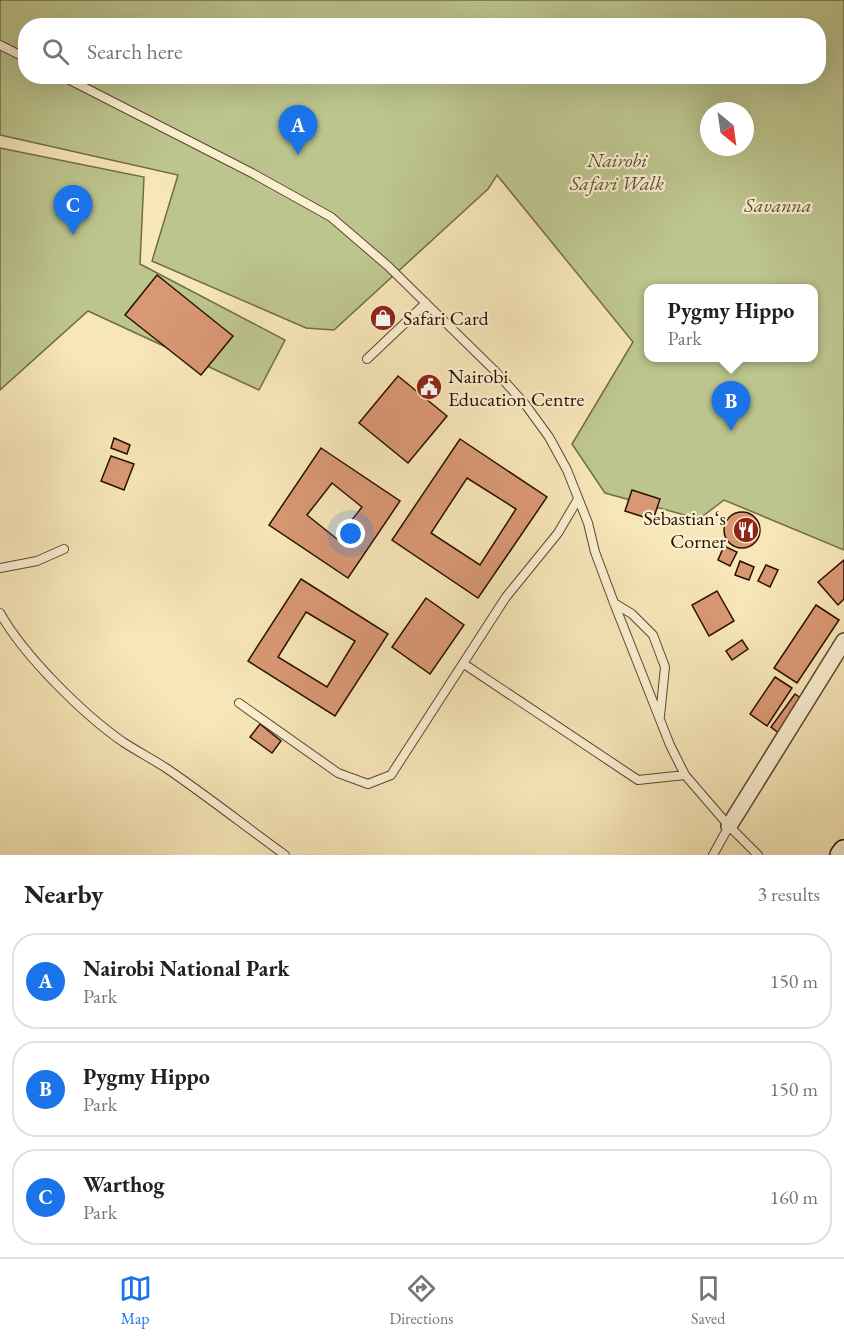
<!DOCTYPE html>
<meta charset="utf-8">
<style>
body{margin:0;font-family:"EB Garamond",serif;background:#f2f2f2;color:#222}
.compass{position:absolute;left:700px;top:102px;width:54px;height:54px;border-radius:50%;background:#fff;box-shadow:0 6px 24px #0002;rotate:151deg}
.you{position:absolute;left:351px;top:534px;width:21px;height:21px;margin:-15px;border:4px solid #fff;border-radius:50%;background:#1a73e8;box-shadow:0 0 0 9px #1a73e833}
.badge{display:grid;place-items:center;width:39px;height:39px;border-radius:50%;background:#1a73e8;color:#fff;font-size:20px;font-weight:700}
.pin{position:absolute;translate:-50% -50px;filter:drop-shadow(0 2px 3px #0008)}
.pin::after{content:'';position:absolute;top:32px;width:21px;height:18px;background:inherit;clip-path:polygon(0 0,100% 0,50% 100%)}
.popup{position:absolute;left:644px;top:284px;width:174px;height:78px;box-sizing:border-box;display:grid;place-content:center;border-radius:12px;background:#fff;filter:drop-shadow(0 2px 4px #0005);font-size:20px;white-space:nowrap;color:#767676}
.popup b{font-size:22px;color:#222}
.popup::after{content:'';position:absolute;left:50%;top:100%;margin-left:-12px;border:12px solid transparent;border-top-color:#fff}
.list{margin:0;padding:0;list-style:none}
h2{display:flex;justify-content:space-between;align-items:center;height:78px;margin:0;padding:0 24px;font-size:26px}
h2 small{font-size:20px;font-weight:400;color:#767676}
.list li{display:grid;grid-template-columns:39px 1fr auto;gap:18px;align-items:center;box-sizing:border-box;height:96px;margin:0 12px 12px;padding:0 12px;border:2px solid #e0e0e0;border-radius:24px}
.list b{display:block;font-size:22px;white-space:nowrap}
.list p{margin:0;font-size:20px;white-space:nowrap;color:#767676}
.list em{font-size:20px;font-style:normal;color:#767676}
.icon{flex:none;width:33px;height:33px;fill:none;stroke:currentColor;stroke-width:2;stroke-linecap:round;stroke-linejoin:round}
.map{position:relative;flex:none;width:844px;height:855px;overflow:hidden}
.search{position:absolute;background:#fff;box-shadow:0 6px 24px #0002;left:18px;right:18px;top:18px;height:66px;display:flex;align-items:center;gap:15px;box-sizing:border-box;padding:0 21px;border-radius:24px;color:#767676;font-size:22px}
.sheet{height:402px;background:#fff}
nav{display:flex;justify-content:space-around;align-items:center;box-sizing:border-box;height:84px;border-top:2px solid #e0e0e0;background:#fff;font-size:16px;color:#767676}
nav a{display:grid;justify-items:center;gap:3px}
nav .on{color:#1a73e8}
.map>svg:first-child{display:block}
</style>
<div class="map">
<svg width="844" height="855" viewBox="0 0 844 855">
<rect width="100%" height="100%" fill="#f7e6b8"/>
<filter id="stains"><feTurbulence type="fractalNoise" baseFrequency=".00333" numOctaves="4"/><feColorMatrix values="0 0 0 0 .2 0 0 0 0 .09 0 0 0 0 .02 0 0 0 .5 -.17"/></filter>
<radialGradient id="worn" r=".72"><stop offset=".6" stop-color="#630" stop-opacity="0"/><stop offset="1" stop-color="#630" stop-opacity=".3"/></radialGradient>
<!-- green -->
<path fill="#bdc58e" stroke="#726b48" stroke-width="1.5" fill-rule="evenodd" d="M 0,0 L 844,0 L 844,550 L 724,500 L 699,519 L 605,493 L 572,444 L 633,342 L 497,175 L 488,189 L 334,330 L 306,328 L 152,261 L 178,175 L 0,135 ZM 26,26 L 818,26 L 818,76 L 26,76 ZM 709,111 L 745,111 L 745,147 L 709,147 ZM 648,288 L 813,288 L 813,358 L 648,358 Z
M 0,148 L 144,177 L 140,264 L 285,340 L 259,390 L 88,311 L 0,390 Z"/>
<!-- building -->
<path fill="#d99874" stroke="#281101" stroke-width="1.5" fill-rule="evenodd" d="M 157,275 L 233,336 L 201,375 L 125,315 Z
M 398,376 L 447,416 L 408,463 L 359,423 Z
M 114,438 L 130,445 L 127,454 L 111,448 Z
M 460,439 L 547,497 L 478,598 L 392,540 ZM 467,478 L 516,509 L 480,565 L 431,533 Z
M 321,448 L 400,501 L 348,578 L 269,525 ZM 332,483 L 362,507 L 337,539 L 307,515 Z
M 111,456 L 134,464 L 124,490 L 101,481 Z
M 632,490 L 660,499 L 653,520 L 625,511 Z
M724 530a18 18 0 1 1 36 0a18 18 0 1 1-36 0Z
M 724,546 L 737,552 L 730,566 L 718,560 Z
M 844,560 L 844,599 L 838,605 L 818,582 Z
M 740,561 L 754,567 L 749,580 L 735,575 Z
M 766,565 L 778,570 L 770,587 L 758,581 Z
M 301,579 L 388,634 L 335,716 L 248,661 Z
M 717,591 L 734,621 L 709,636 L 692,605 Z
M 426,598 L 464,625 L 430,674 L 392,647 Z
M 816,605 L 839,620 L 797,683 L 774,668 Z
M 306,612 L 355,641 L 327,687 L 278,657 Z
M 742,640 L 748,649 L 732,660 L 726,651 Z
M 775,677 L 792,688 L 767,726 L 750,714 Z
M 795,694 L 805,701 L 780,734 L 771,727 Z
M 260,724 L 281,741 L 272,753 L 250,737 Z"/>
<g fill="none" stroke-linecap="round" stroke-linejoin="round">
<!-- service casing -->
<g stroke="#5c462f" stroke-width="10">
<path id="service" d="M 0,45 L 26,58
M 62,76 L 252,173 L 331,217 L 388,266 L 496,372 L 525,404 L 549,437 L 567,470 L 588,523 L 595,552 L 614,603 L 670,745 L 685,775 L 729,826 L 758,855
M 367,359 L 426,303
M 0,568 L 37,561 L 64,549
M 614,603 L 632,614 L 653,635 L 665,667 L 660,716
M 0,613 C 24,656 83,714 123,742 C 137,751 152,759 166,768 C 207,796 245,826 285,855
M 464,664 L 638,780 L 685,775
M 239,703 L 338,773 L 368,784 L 391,775 L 506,597 L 558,533 L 578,499
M 713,855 L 729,826"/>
</g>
<!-- minor casing -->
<g stroke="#5c462f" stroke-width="18">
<path id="minor" d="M 729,826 L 844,641"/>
</g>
<!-- secondary casing -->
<g stroke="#281101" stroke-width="24">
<path id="secondary" d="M 841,855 L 844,851"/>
</g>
<!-- service -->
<use href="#service" stroke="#faefd1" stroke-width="8"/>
<!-- minor -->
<use href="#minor" stroke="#faefd1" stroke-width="15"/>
<!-- secondary -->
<use href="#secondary" stroke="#faefd1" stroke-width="21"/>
</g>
<!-- icons -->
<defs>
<g id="shop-disc" transform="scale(1.35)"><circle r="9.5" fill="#8f2418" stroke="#faefd1"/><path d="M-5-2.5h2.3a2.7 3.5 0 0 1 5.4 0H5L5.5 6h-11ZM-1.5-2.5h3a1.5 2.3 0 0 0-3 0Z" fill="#fff"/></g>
<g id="civic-disc" transform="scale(1.35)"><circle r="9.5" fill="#8f2418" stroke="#faefd1"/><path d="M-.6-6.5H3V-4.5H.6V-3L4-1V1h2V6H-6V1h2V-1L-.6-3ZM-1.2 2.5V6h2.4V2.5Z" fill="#fff"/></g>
<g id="restaurant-disc" transform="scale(1.35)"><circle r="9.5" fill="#8f2418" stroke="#faefd1"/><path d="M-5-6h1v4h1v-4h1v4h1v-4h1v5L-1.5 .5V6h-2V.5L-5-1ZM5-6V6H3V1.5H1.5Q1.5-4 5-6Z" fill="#fff"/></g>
</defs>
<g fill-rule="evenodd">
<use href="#shop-disc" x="383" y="318"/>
<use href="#civic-disc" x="429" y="387"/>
<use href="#restaurant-disc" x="746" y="530"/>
</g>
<g text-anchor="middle" stroke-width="4.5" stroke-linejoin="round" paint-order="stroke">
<!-- park labels -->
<g font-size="20" font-style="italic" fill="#5c5032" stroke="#faefd1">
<text x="617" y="167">Nairobi<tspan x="617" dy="23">Safari Walk</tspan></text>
<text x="778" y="212">Savanna</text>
</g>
<!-- poi labels -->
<g font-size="20" fill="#281101" stroke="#faefd1" text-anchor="start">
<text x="403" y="325">Safari Card</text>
<text x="448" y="383">Nairobi<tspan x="448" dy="23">Education Centre</tspan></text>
<text x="726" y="525" text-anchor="end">Sebastian‘s<tspan x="726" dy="23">Corner</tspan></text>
</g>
</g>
<rect width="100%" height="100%" filter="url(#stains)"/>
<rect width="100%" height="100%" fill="url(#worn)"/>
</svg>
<svg class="compass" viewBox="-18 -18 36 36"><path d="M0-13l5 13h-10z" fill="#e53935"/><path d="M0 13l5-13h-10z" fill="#767676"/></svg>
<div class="you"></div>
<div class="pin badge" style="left:298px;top:155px">A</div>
<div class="pin badge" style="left:731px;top:431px">B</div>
<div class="popup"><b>Pygmy Hippo</b>Park</div>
<div class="pin badge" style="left:73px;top:235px">C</div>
<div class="search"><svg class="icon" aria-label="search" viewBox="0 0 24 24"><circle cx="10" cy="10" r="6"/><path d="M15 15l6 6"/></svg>Search here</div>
</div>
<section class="sheet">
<h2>Nearby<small>3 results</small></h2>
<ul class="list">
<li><span class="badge">A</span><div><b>Nairobi National Park</b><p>Park</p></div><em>150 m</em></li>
<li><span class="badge">B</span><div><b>Pygmy Hippo</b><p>Park</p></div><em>150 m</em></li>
<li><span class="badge">C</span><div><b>Warthog</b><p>Park</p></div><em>160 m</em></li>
</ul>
</section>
<nav>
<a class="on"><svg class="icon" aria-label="map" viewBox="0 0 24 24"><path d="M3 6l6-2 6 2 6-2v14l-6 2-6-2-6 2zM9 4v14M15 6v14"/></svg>Map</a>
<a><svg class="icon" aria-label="directions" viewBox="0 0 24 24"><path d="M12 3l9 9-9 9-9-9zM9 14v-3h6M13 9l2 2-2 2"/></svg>Directions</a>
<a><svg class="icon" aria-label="saved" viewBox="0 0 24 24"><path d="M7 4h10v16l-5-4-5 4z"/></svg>Saved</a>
</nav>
